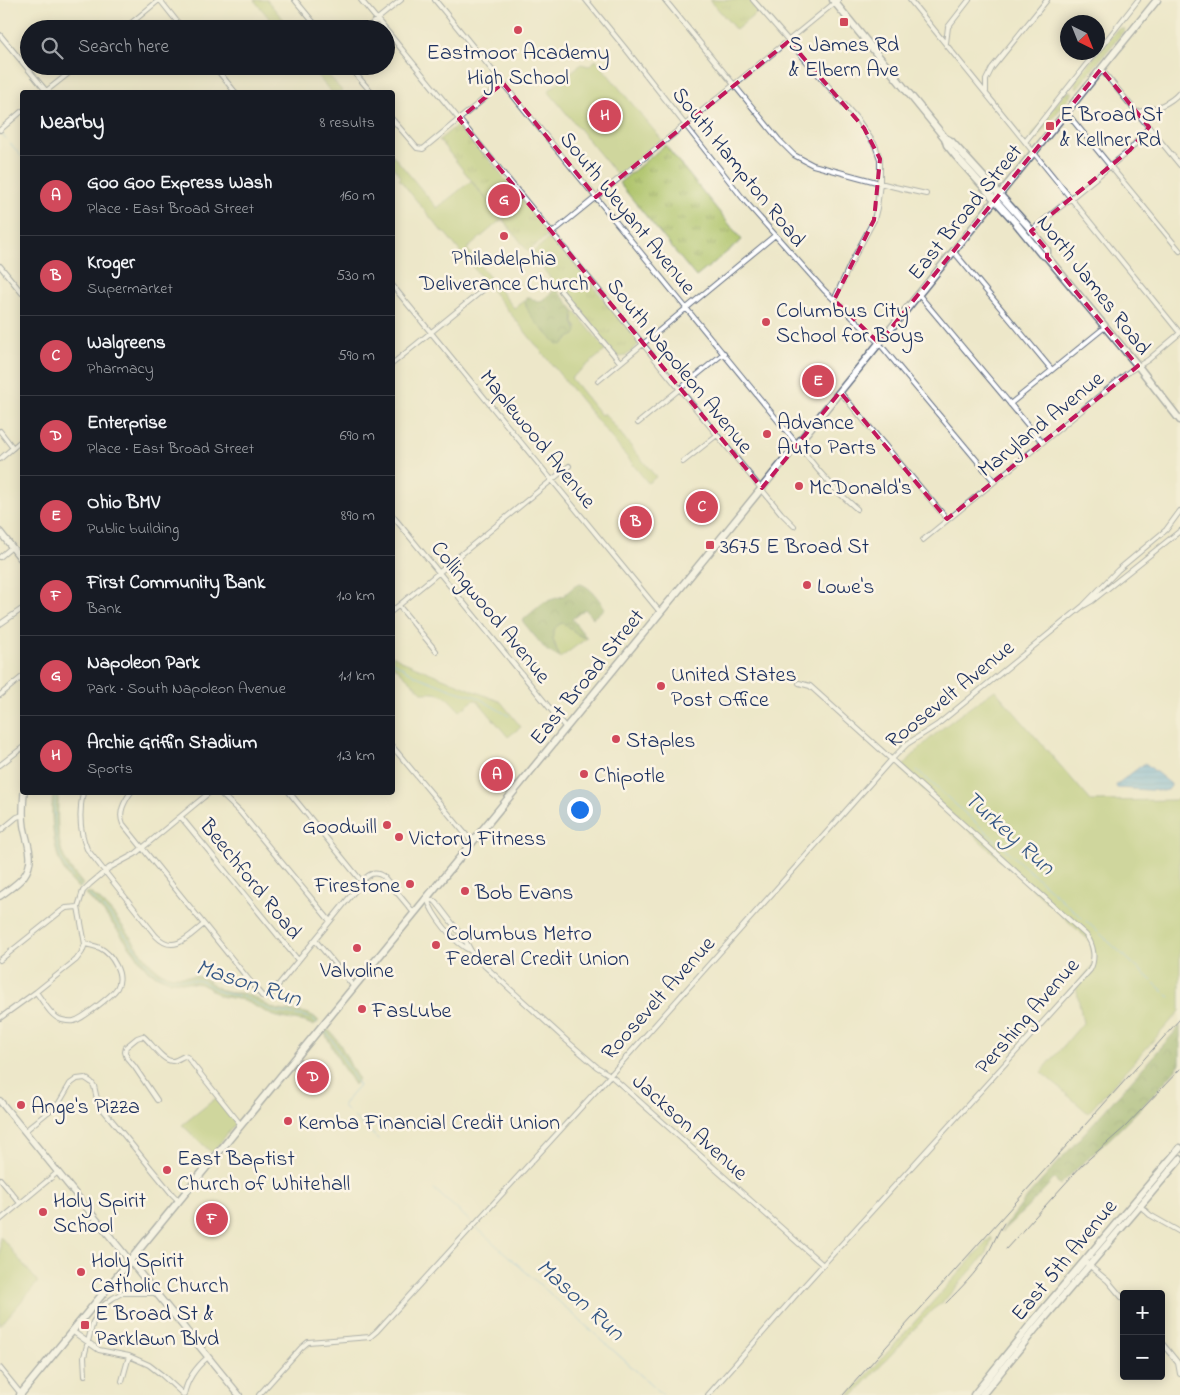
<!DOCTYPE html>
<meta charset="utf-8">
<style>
body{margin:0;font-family:"Indie Flower",sans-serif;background:#20242c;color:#f1f3f6}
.controls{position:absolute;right:15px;bottom:15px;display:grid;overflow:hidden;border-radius:5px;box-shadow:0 2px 12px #0003}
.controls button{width:45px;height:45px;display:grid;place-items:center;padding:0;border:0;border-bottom:1px solid #363941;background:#171b24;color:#f1f3f6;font:25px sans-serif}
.compass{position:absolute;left:1060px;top:15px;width:45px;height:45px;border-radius:50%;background:#171b24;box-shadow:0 2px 12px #0003;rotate:137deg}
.you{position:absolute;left:579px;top:809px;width:18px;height:18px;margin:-12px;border:4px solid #fff;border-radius:50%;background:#1a73e8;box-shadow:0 0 0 8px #1a73e833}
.badge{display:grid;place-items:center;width:32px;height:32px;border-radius:50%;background:#d1495b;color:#fff;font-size:16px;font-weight:700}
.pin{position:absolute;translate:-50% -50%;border:2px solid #fff;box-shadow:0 1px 5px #0006}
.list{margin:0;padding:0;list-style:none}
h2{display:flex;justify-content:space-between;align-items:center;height:65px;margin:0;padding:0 20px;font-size:21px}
h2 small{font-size:16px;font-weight:400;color:#9ea1a6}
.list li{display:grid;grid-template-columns:32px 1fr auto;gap:15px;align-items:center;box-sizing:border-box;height:80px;padding:0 20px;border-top:1px solid #363941}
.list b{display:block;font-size:19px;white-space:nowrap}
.list p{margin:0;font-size:16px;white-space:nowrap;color:#9ea1a6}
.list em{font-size:16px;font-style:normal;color:#9ea1a6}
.icon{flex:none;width:28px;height:28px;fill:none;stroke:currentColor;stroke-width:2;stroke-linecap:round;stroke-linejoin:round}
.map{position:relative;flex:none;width:1180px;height:1395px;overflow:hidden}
.search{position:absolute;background:#171b24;box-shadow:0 2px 12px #0003;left:20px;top:20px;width:375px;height:55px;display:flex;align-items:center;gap:12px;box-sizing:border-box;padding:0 18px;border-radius:28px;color:#9ea1a6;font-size:19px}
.panel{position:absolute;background:#171b24;box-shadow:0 2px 12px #0003;left:20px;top:90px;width:375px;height:705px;border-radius:5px}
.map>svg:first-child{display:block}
</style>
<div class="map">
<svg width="1180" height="1395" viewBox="0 0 1180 1395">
<defs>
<pattern id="forest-crowns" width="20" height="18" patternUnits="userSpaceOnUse" patternTransform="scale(1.25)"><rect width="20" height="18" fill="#89a85c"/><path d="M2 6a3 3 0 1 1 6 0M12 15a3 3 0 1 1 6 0" fill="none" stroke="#6f894f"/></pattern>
<pattern id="park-tufts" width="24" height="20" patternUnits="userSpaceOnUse" patternTransform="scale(1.25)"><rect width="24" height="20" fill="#acc267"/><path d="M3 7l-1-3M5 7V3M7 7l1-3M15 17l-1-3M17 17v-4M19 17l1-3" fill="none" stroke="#8b9e58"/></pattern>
<pattern id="water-rules" width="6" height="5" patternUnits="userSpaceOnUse" patternTransform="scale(1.25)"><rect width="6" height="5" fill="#6ab0e0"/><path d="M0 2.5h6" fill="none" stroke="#5690b9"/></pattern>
</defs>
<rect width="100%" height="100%" fill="#fcf5e5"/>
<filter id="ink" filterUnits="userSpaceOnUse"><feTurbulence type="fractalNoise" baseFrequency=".02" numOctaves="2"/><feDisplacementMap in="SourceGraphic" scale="10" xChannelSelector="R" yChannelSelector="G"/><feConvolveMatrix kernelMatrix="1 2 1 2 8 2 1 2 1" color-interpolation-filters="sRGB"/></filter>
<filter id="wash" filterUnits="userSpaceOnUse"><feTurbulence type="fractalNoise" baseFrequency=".0096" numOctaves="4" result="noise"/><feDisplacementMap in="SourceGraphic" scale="20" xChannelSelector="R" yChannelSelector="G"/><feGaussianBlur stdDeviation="1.12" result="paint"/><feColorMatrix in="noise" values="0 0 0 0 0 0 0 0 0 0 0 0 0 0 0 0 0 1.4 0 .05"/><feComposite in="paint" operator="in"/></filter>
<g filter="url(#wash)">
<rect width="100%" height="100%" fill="#ede7c9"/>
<!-- grass -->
<path fill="#acc267" stroke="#647862" d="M 254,0 L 267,0 L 291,29 L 278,29 Z
M 596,60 L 662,140 L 618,176 L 548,91 L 581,64 L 589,66 Z
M 309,66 L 321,66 L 343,92 L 331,92 Z
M 392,154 L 437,208 L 471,181 L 502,219 L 467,249 L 514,308 L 525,300 L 526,307 L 565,342 L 568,338 L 575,335 L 577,328 L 573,322 L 574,310 L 606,350 L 571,378 L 601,415 L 604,413 L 656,477 L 648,483 L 445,233 L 443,233 L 399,179 L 401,177 L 393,167 Z
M 562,623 C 572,627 576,637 587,638 L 560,658 L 553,638 L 552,631 L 558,625 Z
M 393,655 L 404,662 L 501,702 L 521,727 L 508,737 L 477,700 L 474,700 L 460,711 C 445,696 445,692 423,693 L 393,665 Z
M 995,690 L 1091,801 L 1176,800 L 1180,797 L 1180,1011 L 1088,1113 L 1041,1072 L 1083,1023 L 1076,986 L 1093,965 L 1091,942 L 901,769 C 926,737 962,713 995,690 Z
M 216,1098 L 236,1123 L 212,1153 L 182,1125 Z
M 0,1236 L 38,1282 L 0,1326 Z
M 991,1237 L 992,1239 L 987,1253 L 942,1303 L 932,1310 L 854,1395 L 849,1395 Z"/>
<!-- forest -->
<path fill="url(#forest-crowns)" stroke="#526c5d" d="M 556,289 L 574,310 L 573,322 L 577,331 L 575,335 L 568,338 L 562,345 L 557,344 C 545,331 527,318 525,300 L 527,297 L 530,297 L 537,302 L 541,301 Z
M 581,584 C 592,588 598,599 605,608 L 593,618 L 585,609 L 572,619 L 587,638 C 576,637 572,627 562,623 C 546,630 555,646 560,658 L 546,650 L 523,622 L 524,619 L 544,602 L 563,596 L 576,585 Z
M 53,793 L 59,793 C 57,812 56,841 65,859 C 69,868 77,876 83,884 L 79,889 C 72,882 66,876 62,867 C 53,850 50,812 53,793 Z
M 89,892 C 109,904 123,927 137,946 C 144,956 152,967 163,973 C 175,978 186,975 197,976 C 208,978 214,987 223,991 C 231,994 238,992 246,994 C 256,997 264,1004 273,1008 C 288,1014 307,1007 319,1021 L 314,1026 L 305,1022 L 280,1018 L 271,1015 L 243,1000 L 219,996 L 207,987 L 199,984 L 169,981 L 159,977 L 148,971 L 105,914 L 87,896 L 86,893 Z
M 1180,1026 L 1180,1064 C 1163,1085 1144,1105 1125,1124 C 1104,1145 1081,1164 1060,1185 L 1054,1179 L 1028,1207 L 1001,1232 L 1028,1196 Z
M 327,1029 C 342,1039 348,1065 359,1079 L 354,1085 L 342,1066 L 324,1032 Z"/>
<!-- park -->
<path fill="url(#park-tufts)" stroke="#647862" d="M 710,0 L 749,0 L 759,11 L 736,30 Z
M 1120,28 L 1125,29 L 1124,31 L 1077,88 L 1075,84 L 1076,79 L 1117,29 Z
M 1070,91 L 1073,93 L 1035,140 L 1034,140 L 1031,137 L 1065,93 Z
M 457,125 L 461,126 L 548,231 L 547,236 L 528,251 L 439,140 Z
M 665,145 L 742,240 L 696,277 L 619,183 Z
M 552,238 L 555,240 L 638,341 L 638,345 C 632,350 625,360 617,356 L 565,293 L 564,291 L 566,288 L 563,284 L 558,288 L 533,256 L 532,252 L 534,251 L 547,240 Z"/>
<!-- water -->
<path fill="url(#water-rules)" stroke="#42709f" d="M 1145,763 L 1171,784 L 1171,786 L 1168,790 L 1163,791 L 1117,788 L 1116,786 L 1117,784 Z"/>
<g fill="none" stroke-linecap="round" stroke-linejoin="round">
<!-- stream -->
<path stroke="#6ab0e0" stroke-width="1" d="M 2,134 L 22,157
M 392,661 L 416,676 L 455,691 L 475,696 L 509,716
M 917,770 L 1082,918
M 56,792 C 53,813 54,846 64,865 C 68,873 75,880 81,887
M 87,893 L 110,915 L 149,967 L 159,975 L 172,978 L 202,981 L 222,993 L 242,996 L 272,1011 L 303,1016 L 312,1019 L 317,1023
M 1086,921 L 1164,992
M 1167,995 L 1170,997
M 326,1032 L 332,1040 L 359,1086 L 343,1104 L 344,1108 L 349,1113
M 354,1117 L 378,1139
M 434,1189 L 471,1222
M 477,1228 L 663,1395"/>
</g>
</g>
<g filter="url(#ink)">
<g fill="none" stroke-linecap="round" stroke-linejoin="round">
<!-- street casing -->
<g stroke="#646f83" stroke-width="6">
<path id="street" d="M 160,0 L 183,29
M 295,0 L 319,29
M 361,0 L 385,29
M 435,0 L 819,471 L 838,492 L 857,509
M 586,0 L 625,48 L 745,201 L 824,290 L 879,343 L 994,481
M 665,0 L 779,140 L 794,155 L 813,165 L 895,187 L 926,194
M 753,0 L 858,120 L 875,145 L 880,159 L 880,183 L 877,208 L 874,220 L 851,263 L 834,300
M 910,0 L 1180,333
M 124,29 L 159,0
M 365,29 L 401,0
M 386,30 L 781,513 L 794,526
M 0,35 L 47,92
M 946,43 L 948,27 L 969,0
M 1098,51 L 1138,0
M 214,66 L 235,92
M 349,66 L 371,92
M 1101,69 L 1180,165
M 45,92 L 78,66
M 986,92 L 986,80 L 992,68 L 1047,0
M 1066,112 L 1180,251
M 1138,112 C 1154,109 1169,105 1180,92
M 392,119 L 417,148 L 423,149 L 503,83
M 0,130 L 22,111
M 1025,142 L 1096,52
M 1031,231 L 1130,150 L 1149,127
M 552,233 L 838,0
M 954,252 L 1052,370
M 0,266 L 22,293
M 392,285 L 660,612
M 561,291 L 620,362
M 919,295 L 1042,442
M 392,364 L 483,290
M 598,381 L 774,236
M 840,392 L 947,519
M 1010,404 L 1105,327
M 638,423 L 724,353
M 0,431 L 13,448
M 0,459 L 22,440
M 683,462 L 717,435
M 392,515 L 566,728
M 923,540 L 1130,371 L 1148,360 L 1180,333
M 0,557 L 12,547
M 1085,605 L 1092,601 L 1180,531
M 399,606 L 436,651
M 392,611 L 569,466
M 0,624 L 22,609
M 0,695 L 22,677
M 392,746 L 472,842
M 0,765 L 22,748
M 83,792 C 79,812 79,831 87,849 L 156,936 C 174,955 189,936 203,925
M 131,792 C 124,802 118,813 123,824 L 262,996 L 265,997 L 271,994 L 362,882 C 368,874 375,870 384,877 L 414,913
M 219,792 L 240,812 L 330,921
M 289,792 L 362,882
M 181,817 L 298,960
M 0,831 L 17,817 L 23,815
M 427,898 L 436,902 L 465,940 L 471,951 L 476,958 L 567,1041 L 597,1067 L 610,1075 L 823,1265
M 427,898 C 432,915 454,943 471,951
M 315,940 L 354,987
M 0,960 L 60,912 L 66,908 L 78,907
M 36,992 C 43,1001 51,1017 62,1020 C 66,1021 70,1022 74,1021 C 82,1019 113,995 117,988 C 125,975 112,954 100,948 C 95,946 90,945 85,944
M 0,1018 L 36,992 L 76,960 L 82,952 L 85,944 L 78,907 L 83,891 L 90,884 L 109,868 L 135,854 L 210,792
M 157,1100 L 134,1066 L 127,1058 L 125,1052 L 126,1047 L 137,1038 L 143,1036 C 151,1042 162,1061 172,1061 C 176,1061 180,1058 184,1056 L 187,1057 L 241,1125
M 25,1131 L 59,1103 L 70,1084 L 77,1079 L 85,1078 L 91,1082 L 94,1086 L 97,1099 L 101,1107 L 172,1194 L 179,1201
M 0,1179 L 20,1203
M 1140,1206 L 1150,1215 L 1180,1232
M 0,1220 L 58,1172
M 1084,1261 L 1108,1281 L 1124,1300
M 72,1331 L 99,1350 L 129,1356 L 149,1365 L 162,1375 L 184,1395
M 1161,1342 L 1178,1363 L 1180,1374
M 0,1368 L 21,1394
M 85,1375 L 84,1357 L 93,1322 L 105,1304 L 113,1298 L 122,1293 L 155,1293
M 122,1381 L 129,1356
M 184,1395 C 187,1379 195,1368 208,1357
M 259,1395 L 301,1348 L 308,1342 L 370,1337 L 377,1331 L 606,1080 L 892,759 L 907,744 L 937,725 L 1083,606 L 1118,570 L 1166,530 L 1180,511
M 708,1395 L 802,1288 L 1090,970 C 1096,959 1094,945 1086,935 L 810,686 L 799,683"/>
</g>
<!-- secondary casing -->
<g stroke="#646f83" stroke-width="8">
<path id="secondary" d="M 0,532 L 22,560
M 0,896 C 8,890 18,884 24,876 C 36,860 27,844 24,827 C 22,816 23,804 24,792
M 0,1101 L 239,1395"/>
</g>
<!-- primary casing -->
<g stroke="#646f83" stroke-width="9">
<path id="primary" d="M 833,0 L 945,138 L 951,141 L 1027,225 L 1047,250 L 1047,257 L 1138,366 L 1180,420
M 945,138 L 947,145 L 955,155 L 1015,222 L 1041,254 L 1047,257
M 20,1395 L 731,526 L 1157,0
M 974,1395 L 1031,1324 L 1180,1148
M 982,1395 L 1036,1328 L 1180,1159"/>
</g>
<!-- street -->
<use href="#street" stroke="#fff" stroke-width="4"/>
<!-- secondary -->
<use href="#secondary" stroke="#fff" stroke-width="5.5"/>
<!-- primary -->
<use href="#primary" stroke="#fff" stroke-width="6"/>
<!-- rail -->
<path stroke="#1b2f5e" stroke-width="1" d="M 1006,1249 L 1082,1165 L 1125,1127 L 1180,1069
M 946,1303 C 961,1288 976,1273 987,1255 C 993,1245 997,1233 1004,1223
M 843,1395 L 1180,1019"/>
</g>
</g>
<!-- marked area -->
<path d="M0 0H1180V1395H0ZM 789,41 L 864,128 L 880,159 L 874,220 L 834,300 L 879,343 L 1101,69 L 1149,127 L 1130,150 L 1031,231 L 1047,250 L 1047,257 L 1138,366 L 947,519 L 840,392 L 762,488 L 459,119 L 503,83 L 596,197 Z" fill="#ede7c9" fill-opacity=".55" fill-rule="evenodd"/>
<path fill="none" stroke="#c2185b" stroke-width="4" stroke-dasharray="10 6" stroke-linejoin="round" d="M 789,41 L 864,128 L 880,159 L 874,220 L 834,300 L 879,343 L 1101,69 L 1149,127 L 1130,150 L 1031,231 L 1047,250 L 1047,257 L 1138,366 L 947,519 L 840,392 L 762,488 L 459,119 L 503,83 L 596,197 Z"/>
<!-- markers -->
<g fill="#d1495b" stroke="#fcf5e5" stroke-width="2">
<rect x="839" y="17" width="10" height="10" rx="2.5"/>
<circle cx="518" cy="30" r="5"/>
<rect x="1045" y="121" width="10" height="10" rx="2.5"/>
<circle cx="504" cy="236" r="5"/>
<circle cx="766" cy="322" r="5"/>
<circle cx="767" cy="434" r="5"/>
<circle cx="799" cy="486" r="5"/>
<rect x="705" y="540" width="10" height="10" rx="2.5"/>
<circle cx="807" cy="585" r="5"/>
<circle cx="661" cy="686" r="5"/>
<circle cx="616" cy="739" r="5"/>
<circle cx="584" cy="774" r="5"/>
<circle cx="387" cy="825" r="5"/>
<circle cx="399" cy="837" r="5"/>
<circle cx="410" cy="884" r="5"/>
<circle cx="465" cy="891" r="5"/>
<circle cx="436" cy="945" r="5"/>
<circle cx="357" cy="948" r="5"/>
<circle cx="362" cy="1009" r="5"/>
<circle cx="21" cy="1105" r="5"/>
<circle cx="288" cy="1121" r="5"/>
<circle cx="167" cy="1170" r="5"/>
<circle cx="43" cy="1212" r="5"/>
<circle cx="81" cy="1272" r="5"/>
<rect x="80" y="1320" width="10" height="10" rx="2.5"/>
</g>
<g text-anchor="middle" stroke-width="5" stroke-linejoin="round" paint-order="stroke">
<!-- poi labels -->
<g font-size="22" fill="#1b2f5e" stroke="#fcf5e5" text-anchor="start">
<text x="844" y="51" text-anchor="middle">S James Rd<tspan x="844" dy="25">&amp; Elbern Ave</tspan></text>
<text x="518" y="59" text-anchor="middle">Eastmoor Academy<tspan x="518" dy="25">High School</tspan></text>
<text x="1060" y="121">E Broad St<tspan x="1060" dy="25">&amp; Kellner Rd</tspan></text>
<text x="504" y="265" text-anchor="middle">Philadelphia<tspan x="504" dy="25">Deliverance Church</tspan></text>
<text x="776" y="317">Columbus City<tspan x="776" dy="25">School for Boys</tspan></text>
<text x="777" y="429">Advance<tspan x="777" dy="25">Auto Parts</tspan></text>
<text x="809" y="494">McDonald's</text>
<text x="720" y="553">3675 E Broad St</text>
<text x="817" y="593">Lowe's</text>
<text x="671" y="681">United States<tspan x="671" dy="25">Post Office</tspan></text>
<text x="626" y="747">Staples</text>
<text x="594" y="782">Chipotle</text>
<text x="377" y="833" text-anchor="end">Goodwill</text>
<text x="409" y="845">Victory Fitness</text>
<text x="400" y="892" text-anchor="end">Firestone</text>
<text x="475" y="899">Bob Evans</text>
<text x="446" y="940">Columbus Metro<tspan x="446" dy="25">Federal Credit Union</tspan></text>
<text x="357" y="977" text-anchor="middle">Valvoline</text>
<text x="372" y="1017">FasLube</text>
<text x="31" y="1113">Ange's Pizza</text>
<text x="298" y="1129">Kemba Financial Credit Union</text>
<text x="177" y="1165">East Baptist<tspan x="177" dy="25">Church of Whitehall</tspan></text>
<text x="53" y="1207">Holy Spirit<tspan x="53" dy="25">School</tspan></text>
<text x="91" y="1267">Holy Spirit<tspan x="91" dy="25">Catholic Church</tspan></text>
<text x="95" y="1320">E Broad St &amp;<tspan x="95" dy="25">Parklawn Blvd</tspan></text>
</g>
<!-- street labels -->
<g font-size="22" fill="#1b2f5e" stroke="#fcf5e5">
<text transform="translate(740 166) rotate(51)" y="8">South Hampton Road</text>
<text transform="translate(964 211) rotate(-51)" y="8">East Broad Street</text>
<text transform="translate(629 212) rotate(51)" y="8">South Weyant Avenue</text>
<text transform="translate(1095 284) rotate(52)" y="8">North James Road</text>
<text transform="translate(681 365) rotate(51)" y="8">South Napoleon Avenue</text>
<text transform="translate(1040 423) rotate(-39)" y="8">Maryland Avenue</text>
<text transform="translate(539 438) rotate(51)" y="8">Maplewood Avenue</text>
<text transform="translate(492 611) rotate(51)" y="8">Collingwood Avenue</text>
<text transform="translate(586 676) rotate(-51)" y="8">East Broad Street</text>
<text transform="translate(949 693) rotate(-39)" y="8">Roosevelt Avenue</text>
<text transform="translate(252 878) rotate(51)" y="8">Beechford Road</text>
<text transform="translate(657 997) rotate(-48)" y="8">Roosevelt Avenue</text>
<text transform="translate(1026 1015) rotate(-49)" y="8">Pershing Avenue</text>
<text transform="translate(691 1126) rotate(42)" y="8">Jackson Avenue</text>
<text transform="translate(1063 1259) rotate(-50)" y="8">East 5th Avenue</text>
</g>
<!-- water labels -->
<g font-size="24" font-style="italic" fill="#335685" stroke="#fcf5e5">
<text transform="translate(1010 832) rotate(42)" y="8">Turkey Run</text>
<text transform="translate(249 982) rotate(18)" y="8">Mason Run</text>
<text transform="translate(581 1299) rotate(42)" y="8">Mason Run</text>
</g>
</g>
</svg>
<div class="controls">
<button>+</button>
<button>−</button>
</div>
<svg class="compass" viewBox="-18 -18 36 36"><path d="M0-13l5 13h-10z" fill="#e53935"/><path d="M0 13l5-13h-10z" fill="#9ea1a6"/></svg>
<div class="you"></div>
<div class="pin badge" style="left:497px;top:775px">A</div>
<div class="pin badge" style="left:636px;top:522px">B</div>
<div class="pin badge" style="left:702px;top:507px">C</div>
<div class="pin badge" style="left:313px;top:1077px">D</div>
<div class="pin badge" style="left:818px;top:381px">E</div>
<div class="pin badge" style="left:212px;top:1219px">F</div>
<div class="pin badge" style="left:504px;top:200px">G</div>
<div class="pin badge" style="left:605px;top:116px">H</div>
<div class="search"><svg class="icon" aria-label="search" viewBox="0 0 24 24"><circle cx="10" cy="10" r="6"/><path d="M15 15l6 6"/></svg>Search here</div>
<section class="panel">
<h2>Nearby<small>8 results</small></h2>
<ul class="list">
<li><span class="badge">A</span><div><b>Goo Goo Express Wash</b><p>Place · East Broad Street</p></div><em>160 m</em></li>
<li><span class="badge">B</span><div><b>Kroger</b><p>Supermarket</p></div><em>530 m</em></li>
<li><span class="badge">C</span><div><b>Walgreens</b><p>Pharmacy</p></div><em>590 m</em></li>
<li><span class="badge">D</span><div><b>Enterprise</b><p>Place · East Broad Street</p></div><em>690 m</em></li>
<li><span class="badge">E</span><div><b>Ohio BMV</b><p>Public building</p></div><em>890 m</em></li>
<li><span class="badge">F</span><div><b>First Community Bank</b><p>Bank</p></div><em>1.0 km</em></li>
<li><span class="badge">G</span><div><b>Napoleon Park</b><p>Park · South Napoleon Avenue</p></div><em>1.1 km</em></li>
<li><span class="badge">H</span><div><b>Archie Griffin Stadium</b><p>Sports</p></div><em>1.3 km</em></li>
</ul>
</section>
</div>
